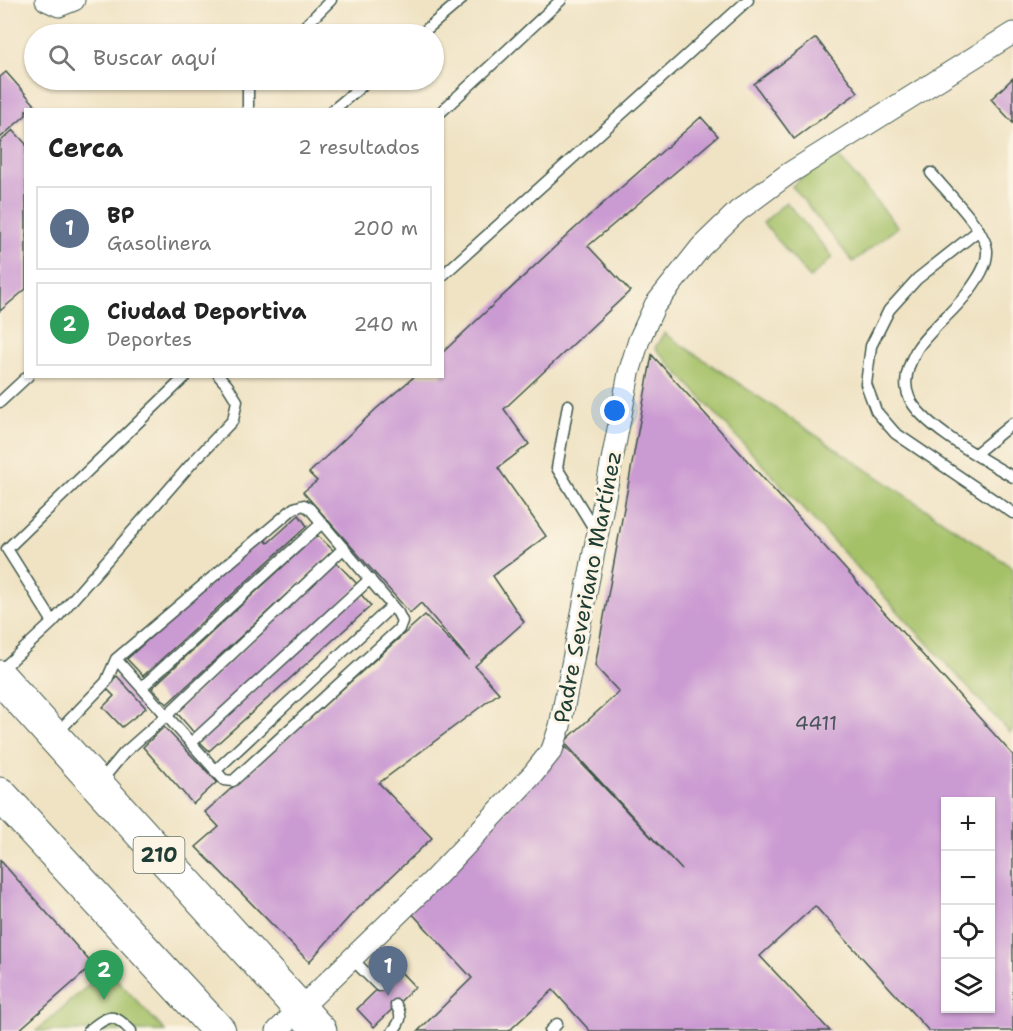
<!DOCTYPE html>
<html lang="es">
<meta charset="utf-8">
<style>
body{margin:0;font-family:"Shantell Sans",sans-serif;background:#f6f6f6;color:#222}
.controls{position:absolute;right:18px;bottom:18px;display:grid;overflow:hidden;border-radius:0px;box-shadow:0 2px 4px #0004}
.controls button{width:54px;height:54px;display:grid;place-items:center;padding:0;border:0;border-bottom:2px solid #e0e0e0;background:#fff;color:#222;font:30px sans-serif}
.you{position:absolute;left:615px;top:411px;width:21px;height:21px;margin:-15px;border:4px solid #fff;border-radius:50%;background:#1a73e8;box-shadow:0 0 0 9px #1a73e833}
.badge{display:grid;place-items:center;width:39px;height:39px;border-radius:50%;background:#0b8043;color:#fff;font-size:20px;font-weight:700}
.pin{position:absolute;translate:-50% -50px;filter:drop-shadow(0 2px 3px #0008)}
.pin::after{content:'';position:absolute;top:32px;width:21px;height:18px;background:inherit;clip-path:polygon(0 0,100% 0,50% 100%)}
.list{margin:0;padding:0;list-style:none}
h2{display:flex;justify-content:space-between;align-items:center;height:78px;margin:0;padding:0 24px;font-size:26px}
h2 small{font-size:20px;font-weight:400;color:#767676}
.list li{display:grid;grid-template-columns:39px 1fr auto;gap:18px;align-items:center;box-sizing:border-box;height:84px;margin:0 12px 12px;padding:0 12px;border:2px solid #e0e0e0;border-radius:0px}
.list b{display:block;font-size:22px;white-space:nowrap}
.list p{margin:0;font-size:20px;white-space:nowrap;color:#767676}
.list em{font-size:20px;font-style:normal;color:#767676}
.icon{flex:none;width:33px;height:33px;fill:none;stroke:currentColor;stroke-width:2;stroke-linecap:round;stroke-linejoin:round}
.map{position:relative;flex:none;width:1013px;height:1031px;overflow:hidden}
.search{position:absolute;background:#fff;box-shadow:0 2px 4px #0004;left:24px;top:24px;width:420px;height:66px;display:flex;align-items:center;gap:15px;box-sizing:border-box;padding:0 21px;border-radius:33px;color:#767676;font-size:22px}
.panel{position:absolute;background:#fff;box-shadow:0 2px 4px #0004;left:24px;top:108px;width:420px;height:270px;border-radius:0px}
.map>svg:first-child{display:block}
</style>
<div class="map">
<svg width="1013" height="1031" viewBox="0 0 1013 1031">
<rect width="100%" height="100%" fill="#fcf5e5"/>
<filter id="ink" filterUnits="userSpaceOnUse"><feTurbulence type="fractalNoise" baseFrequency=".0167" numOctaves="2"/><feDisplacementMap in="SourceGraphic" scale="12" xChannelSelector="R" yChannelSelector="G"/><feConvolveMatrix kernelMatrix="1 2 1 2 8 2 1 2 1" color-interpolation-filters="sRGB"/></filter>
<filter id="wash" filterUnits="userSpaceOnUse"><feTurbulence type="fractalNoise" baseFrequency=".008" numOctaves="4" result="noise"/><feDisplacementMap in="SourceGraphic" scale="24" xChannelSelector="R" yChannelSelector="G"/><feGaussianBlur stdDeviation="1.35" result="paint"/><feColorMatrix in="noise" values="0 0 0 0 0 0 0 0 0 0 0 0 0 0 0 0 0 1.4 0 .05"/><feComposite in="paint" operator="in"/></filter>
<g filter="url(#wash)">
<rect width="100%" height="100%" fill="#f0e3c4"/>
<!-- green -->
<path fill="#a5c168" stroke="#627f4e" stroke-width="1.5" d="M 834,151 L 898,227 L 853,262 L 792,186 Z
M 786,202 L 833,257 L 810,278 L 763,223 Z
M 664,333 L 1013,568 L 1013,730 L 1010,733 L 655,348 Z
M 107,969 L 165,1031 L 36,1031 Z"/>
<g id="blocks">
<!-- building -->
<path fill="#ca9ad2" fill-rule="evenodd" d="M 816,38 L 858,92 L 794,139 L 754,84 Z
M 6,72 L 36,106 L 32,110 L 26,110 L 26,115 L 0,138 L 0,77 Z
M 1013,78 L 1013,123 L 991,99 Z
M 701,117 L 718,136 L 588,246 L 630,291 L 504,409 L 529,444 L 498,468 L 546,536 L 493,576 L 524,622 L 475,666 L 499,693 L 379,783 L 432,838 L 350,916 L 309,962 L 196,847 L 219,827 L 205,812 L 425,615 L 469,660 L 421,603 L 410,613 L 303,492 L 317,481 L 309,473 L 376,409 L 415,376 L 442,376 L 442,353 L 573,230 Z
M 13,130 L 26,144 L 26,289 L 0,311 L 0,142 Z
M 652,355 L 1013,755 L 1013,1031 L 929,1031 L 815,906 L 760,956 L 830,1031 L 590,1031 L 553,990 L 509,1031 L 418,1031 L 472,978 L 408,909 L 448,872 L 566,747 L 682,870 L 564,742 L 619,692 L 595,666 ZM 946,802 L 990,802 L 990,1008 L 946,1008 Z
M 299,515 L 307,526 L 143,676 L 127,659 L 261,536 L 268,543 Z
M 317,535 L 334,551 L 167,704 L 152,688 Z
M 336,562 L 359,586 L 196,735 L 176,712 Z
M 359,592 L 371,606 L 209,751 L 199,741 Z
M 117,676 L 146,708 L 122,727 L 103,707 L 114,696 L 105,687 Z
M 164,727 L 217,782 L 193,804 L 143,747 Z
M 0,860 L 93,965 L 18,1031 L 0,1031 Z
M 398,969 L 415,987 L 374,1027 L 357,1009 Z"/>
</g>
</g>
<g filter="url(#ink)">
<use href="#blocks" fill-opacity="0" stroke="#3e564a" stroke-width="1.5"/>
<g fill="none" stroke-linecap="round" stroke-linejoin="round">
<!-- service casing -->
<g stroke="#3e564a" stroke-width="13">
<path id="service" d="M 297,34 L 331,0
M 421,34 L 461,0
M 248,110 L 248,86 L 254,80
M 333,110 L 369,80
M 442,111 L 561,0
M 931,173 C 945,190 985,229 987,250 C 988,265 977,280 969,291 C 954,312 931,328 917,349 C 909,363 902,381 909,397 C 920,425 986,461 1013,477
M 979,230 L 917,279 L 889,310 L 871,346 L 866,384 L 876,411 L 895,433 L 1013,513
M 442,276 L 748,0
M 0,402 L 28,376
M 568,405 L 557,468 L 596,532
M 975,454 L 1013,423
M 53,622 L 7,549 L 186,376
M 0,671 L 53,622 L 192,463 L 233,420 L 237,401 L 227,385 L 219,376
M 142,687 L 322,523
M 55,735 L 106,682 L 116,659 L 294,508 L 304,505 L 310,509 L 398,613 L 402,621 L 399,629 L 233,781 L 224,780 L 116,659
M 191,743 L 370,579
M 215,771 L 392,606
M 100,782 L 124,753 L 167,715 L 344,548
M 352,959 L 379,986
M 88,1031 C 108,1016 112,1011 131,1031
M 393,1031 C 401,1021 403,1017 396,1005
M 550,1031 L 557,1024"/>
</g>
<!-- minor casing -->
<g stroke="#3e564a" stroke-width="23">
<path id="minor" d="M 46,0 L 59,6 L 74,0
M 277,1031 L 434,879 L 533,774 L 552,750 L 560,726 L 629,373 L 639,340 L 655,305 L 701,247 L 738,211 L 788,174 L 1013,33"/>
</g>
<!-- trunk casing -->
<g stroke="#3e564a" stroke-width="35">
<path id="trunk" d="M 0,677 L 320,1031
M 0,794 L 219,1031"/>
</g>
<!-- service -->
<use href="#service" stroke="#fff" stroke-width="10"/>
<!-- minor -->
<use href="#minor" stroke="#fff" stroke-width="21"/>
<!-- trunk -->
<use href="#trunk" stroke="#fff" stroke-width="33"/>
</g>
</g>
<g text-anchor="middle" stroke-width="6" stroke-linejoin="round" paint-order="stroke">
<!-- number labels -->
<g font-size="20" fill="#4a545c">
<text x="816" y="730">4411</text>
</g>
<!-- shield labels -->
<rect fill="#fcf5e5" stroke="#617469" stroke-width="1.5" x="133.5" y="837" width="51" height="36" rx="4.5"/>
<g font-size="21" font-weight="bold" fill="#1f3d34">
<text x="159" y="862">210</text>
</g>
<!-- street labels -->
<g font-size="22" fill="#1f3d34" stroke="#fcf5e5">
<text transform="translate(587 587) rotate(-79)" y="8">Padre Severiano Martínez</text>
</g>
</g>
</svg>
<div class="controls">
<button>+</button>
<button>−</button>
<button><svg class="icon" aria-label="locate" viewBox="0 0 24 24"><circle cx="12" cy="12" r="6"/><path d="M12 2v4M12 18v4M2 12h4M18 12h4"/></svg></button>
<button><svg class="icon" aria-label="layers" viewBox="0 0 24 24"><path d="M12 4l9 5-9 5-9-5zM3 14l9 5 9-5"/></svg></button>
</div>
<div class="you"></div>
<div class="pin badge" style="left:388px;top:996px;background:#5c6f8a">1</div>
<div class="pin badge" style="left:104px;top:1000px;background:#2e9e5b">2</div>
<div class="search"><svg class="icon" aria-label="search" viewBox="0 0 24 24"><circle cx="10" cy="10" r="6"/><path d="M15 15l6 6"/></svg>Buscar aquí</div>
<section class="panel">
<h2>Cerca<small>2 resultados</small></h2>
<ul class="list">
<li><span class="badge" style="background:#5c6f8a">1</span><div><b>BP</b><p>Gasolinera</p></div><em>200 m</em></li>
<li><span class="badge" style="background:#2e9e5b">2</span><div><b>Ciudad Deportiva</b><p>Deportes</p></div><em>240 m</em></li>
</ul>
</section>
</div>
